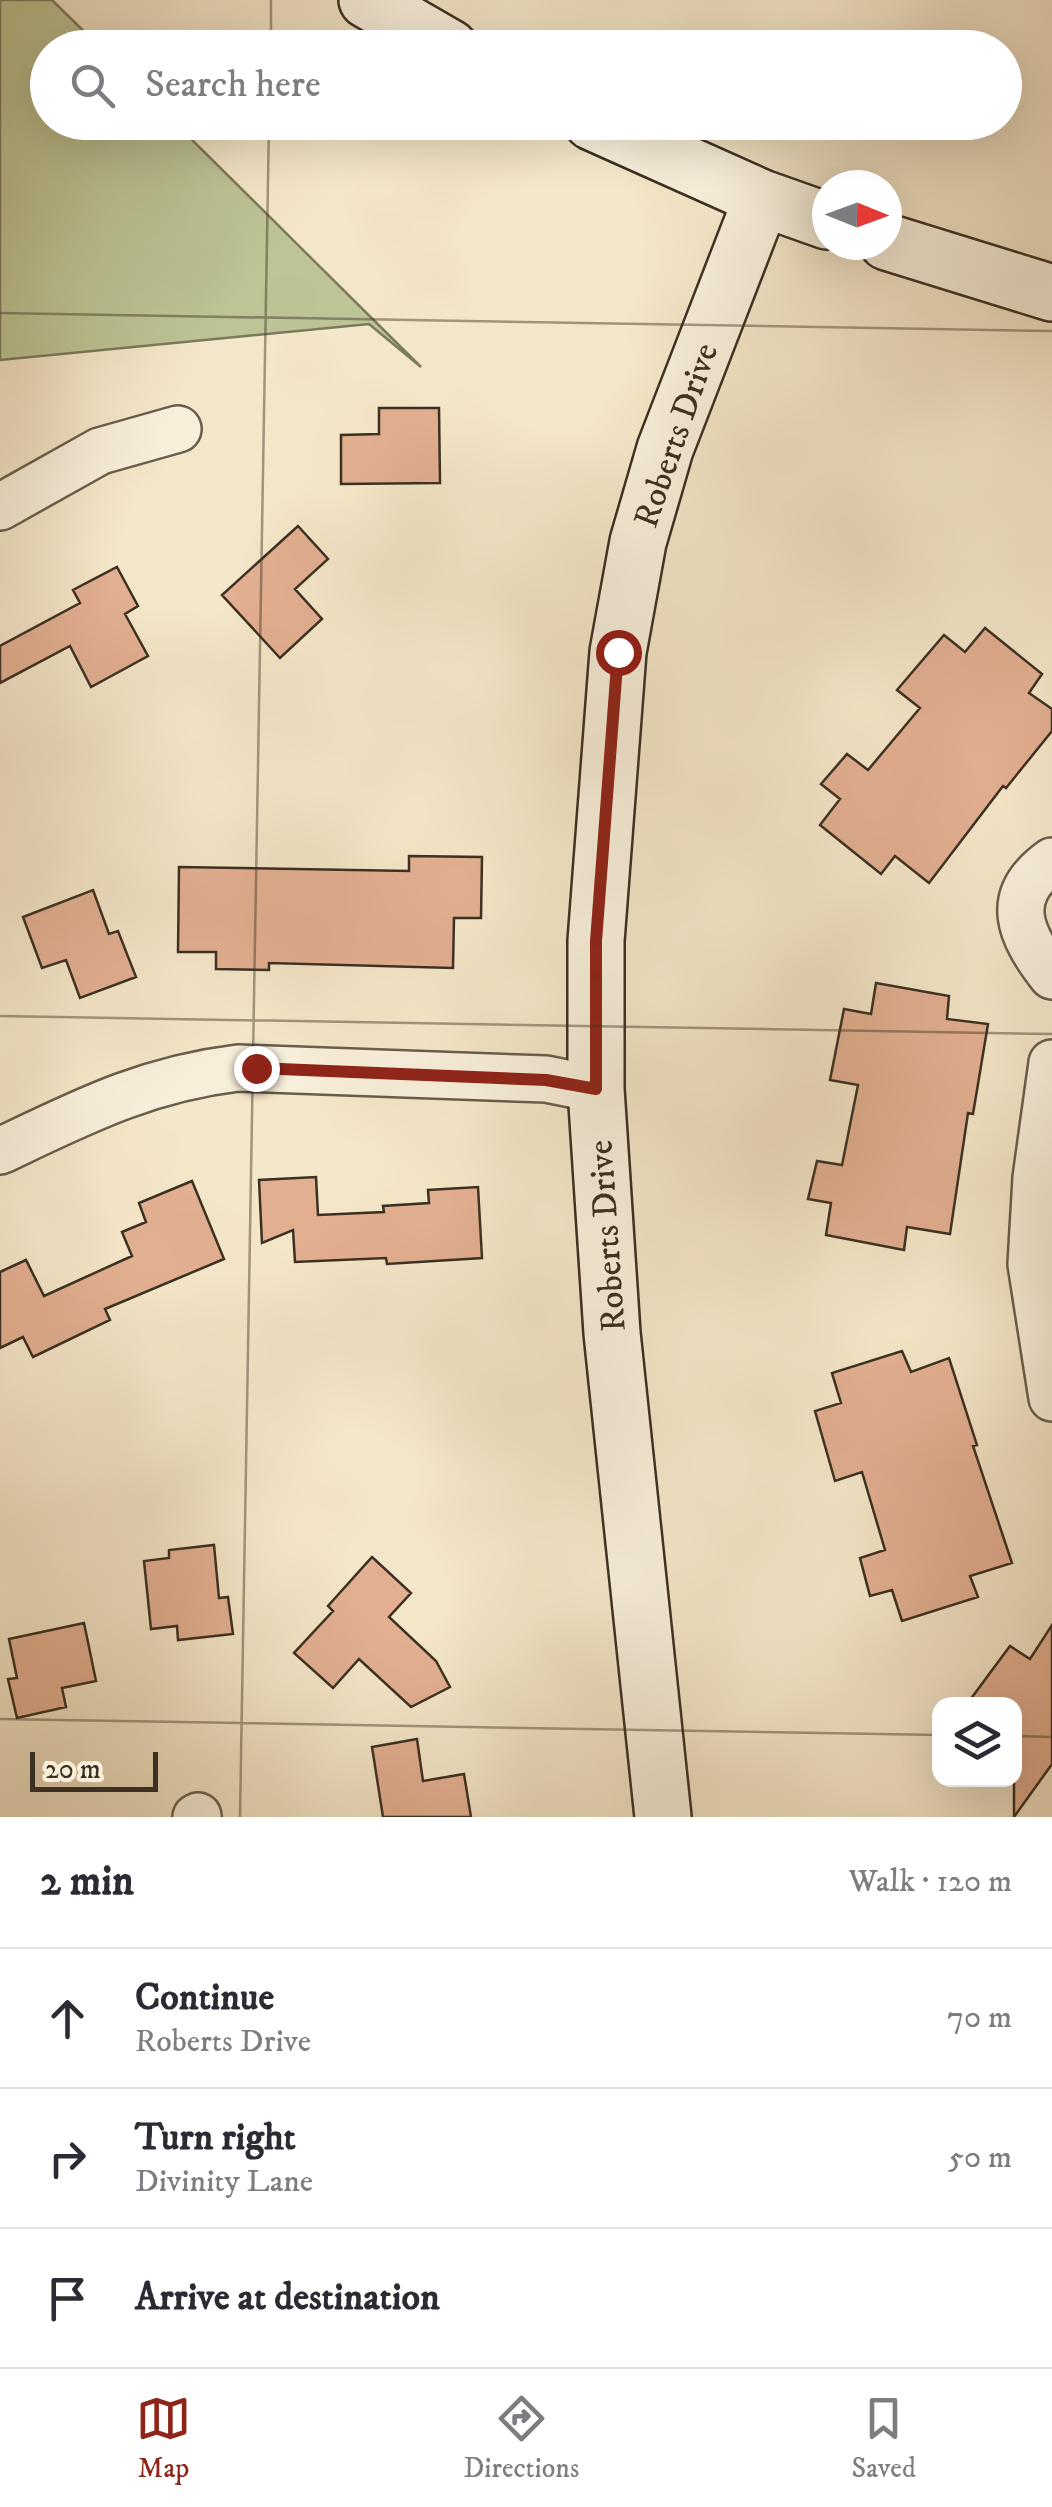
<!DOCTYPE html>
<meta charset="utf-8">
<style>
body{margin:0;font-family:"IM FELL DW Pica",serif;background:#f2f2f3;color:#2b2b33}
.controls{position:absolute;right:30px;bottom:30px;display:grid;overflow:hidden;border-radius:20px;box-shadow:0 10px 40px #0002}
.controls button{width:90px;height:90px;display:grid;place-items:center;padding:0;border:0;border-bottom:2px solid #e1e1e2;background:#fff;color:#2b2b33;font:50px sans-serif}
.compass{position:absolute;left:812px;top:170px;width:90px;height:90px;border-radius:50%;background:#fff;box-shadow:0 10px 40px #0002;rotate:91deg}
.scale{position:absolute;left:30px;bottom:25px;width:128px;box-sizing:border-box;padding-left:10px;border:5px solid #3b3022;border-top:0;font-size:28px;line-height:35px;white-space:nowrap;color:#3b3022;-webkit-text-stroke:8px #f8efdb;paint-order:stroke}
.stop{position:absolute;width:30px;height:30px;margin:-22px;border:8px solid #8f2418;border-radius:50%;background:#fff}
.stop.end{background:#8f2418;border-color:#fff;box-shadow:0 2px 10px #0008}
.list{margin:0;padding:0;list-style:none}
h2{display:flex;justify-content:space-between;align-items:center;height:130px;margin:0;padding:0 40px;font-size:42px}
h2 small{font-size:32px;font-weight:400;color:#7c7c81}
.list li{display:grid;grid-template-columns:65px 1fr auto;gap:30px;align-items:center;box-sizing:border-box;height:140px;padding:0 40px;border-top:2px solid #e1e1e2}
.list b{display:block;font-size:38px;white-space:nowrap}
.list p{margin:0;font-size:32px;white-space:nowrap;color:#7c7c81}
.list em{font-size:32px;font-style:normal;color:#7c7c81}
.icon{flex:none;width:55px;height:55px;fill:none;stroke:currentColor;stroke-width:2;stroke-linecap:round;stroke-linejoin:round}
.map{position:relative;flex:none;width:1052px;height:1817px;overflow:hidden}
.search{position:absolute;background:#fff;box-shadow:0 10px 40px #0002;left:30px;right:30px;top:30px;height:110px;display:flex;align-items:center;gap:25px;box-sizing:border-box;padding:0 35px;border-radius:55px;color:#7c7c81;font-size:38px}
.sheet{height:550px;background:#fff}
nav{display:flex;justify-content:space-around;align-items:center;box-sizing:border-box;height:140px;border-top:2px solid #e1e1e2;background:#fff;font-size:28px;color:#7c7c81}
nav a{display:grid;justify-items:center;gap:5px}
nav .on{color:#8f2418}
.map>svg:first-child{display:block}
</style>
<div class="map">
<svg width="1052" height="1817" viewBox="0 0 1052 1817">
<rect width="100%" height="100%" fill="#f4e6c8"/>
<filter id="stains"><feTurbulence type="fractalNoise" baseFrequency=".002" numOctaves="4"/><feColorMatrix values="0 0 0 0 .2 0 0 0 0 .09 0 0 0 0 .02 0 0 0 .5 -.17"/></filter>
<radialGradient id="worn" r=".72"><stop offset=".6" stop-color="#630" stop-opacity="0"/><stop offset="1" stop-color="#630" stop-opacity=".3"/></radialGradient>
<!-- green -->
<path fill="#bdc495" stroke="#7c7a5c" stroke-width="2.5" d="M 0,0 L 52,0 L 100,47 L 48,48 L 48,122 L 175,123 L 421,367 L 369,324 L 0,360 Z"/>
<!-- building -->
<path fill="#e2af91" stroke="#3b3022" stroke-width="2.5" d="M 379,408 L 439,408 L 440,483 L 341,484 L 341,435 L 379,434 Z
M 298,526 L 328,559 L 295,589 L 322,619 L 280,658 L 222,595 Z
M 117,567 L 138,606 L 125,614 L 148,656 L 91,687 L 70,646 L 0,683 L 0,646 L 80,603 L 73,590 Z
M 985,628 L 1042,674 L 1029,693 L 1052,709 L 1052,731 L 1006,788 L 1003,786 L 929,883 L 895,856 L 881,874 L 820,825 L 840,799 L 821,784 L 847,754 L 868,770 L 920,708 L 897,690 L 944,635 L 965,652 Z
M 409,856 L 482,857 L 481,918 L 454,918 L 453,968 L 269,963 L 269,970 L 216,969 L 216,952 L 178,952 L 179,867 L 409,871 Z
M 93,890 L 109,934 L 118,931 L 136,977 L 80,998 L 66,960 L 42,968 L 23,917 Z
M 876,983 L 949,996 L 947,1019 L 988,1024 L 973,1114 L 968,1113 L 950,1234 L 907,1227 L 904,1250 L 826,1235 L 831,1203 L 808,1199 L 817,1161 L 842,1165 L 858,1085 L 830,1080 L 844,1009 L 871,1014 Z
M 316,1177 L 318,1215 L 384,1212 L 383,1206 L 429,1203 L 428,1190 L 478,1187 L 482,1258 L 387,1264 L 386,1258 L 295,1262 L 293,1230 L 262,1243 L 259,1180 Z
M 192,1181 L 224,1259 L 105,1309 L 110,1320 L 33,1357 L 23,1337 L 0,1348 L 0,1272 L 26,1260 L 44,1296 L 132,1256 L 122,1232 L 146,1222 L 139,1203 Z
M 902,1351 L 911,1372 L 949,1358 L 977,1445 L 973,1446 L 1012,1563 L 970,1576 L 978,1597 L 902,1621 L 892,1590 L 870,1596 L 860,1558 L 885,1550 L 862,1472 L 835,1481 L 815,1411 L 841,1403 L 832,1373 Z
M 214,1545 L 219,1598 L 228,1597 L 233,1634 L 178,1640 L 177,1626 L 151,1629 L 144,1561 L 169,1558 L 169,1550 Z
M 372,1557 L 411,1593 L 389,1617 L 436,1661 L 450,1687 L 411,1707 L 359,1659 L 333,1688 L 294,1653 L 333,1611 L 328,1606 Z
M 84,1623 L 96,1681 L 62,1688 L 66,1707 L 17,1718 L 8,1679 L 17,1678 L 9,1639 Z
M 1052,1625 L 1052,1764 L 1014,1817 L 1014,1704 L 967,1704 L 1010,1646 L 1030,1659 Z
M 417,1739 L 423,1781 L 464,1774 L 471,1817 L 383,1817 L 372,1747 Z"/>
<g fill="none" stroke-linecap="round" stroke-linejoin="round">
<!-- street casing -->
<g stroke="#695e4c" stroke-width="50">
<path id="street" d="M 0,507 L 100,451 L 178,429
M 1052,861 C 1002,897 1020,935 1052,976
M 1052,1063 L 1036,1178 L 1031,1264 L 1052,1398
M 0,1151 C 82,1112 146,1079 238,1068 L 546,1079 L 596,1089
M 196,1817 L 198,1816"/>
</g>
<!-- secondary casing -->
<g stroke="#3b3022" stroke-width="60">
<path id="secondary" d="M 367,0 L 450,48
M 592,122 L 762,198 L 827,221
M 887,242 L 1052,293
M 663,1817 L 612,1333 L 596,1089 L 596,941 L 618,652 L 638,542 L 665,449 L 762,198"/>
</g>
<!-- street -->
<use href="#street" stroke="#f8efdb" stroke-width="45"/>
<!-- secondary -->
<use href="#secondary" stroke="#f8efdb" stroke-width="55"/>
</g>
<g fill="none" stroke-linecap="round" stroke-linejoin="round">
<!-- route -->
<path stroke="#8f2418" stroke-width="12" d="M 256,1068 L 546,1080 L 596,1089 L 596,941 L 618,652"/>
</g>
<!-- ticks -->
<path fill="none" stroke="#3b3022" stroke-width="2.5" stroke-opacity="0.45" d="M 271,48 L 271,0M 0,313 L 1052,331M 0,1016 L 1052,1034M 0,1719 L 940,1735M 1014,1736 L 1052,1737M 240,1817 L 269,122"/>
<g text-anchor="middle" stroke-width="8" stroke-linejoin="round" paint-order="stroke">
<!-- street labels -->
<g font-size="35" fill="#3b3022" stroke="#f8efdb">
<text transform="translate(675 435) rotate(-71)" y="12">Roberts Drive</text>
<text transform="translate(606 1236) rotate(-94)" y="12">Roberts Drive</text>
</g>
</g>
<rect width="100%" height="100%" filter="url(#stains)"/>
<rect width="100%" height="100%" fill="url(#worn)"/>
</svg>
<div class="controls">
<button><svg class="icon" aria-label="layers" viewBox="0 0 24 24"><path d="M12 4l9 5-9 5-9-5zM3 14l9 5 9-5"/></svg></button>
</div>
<svg class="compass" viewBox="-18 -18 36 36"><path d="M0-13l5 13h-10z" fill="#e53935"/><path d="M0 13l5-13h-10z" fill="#7c7c81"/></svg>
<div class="scale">20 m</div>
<div class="stop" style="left:618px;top:652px"></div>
<div class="stop end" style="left:256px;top:1068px"></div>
<div class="search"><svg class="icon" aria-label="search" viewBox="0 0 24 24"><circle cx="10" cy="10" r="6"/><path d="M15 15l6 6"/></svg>Search here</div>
</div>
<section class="sheet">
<h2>2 min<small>Walk · 120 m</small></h2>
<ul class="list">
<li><svg class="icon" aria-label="ahead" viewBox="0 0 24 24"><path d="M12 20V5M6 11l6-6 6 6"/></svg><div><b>Continue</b><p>Roberts Drive</p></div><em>70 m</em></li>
<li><svg class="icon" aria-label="right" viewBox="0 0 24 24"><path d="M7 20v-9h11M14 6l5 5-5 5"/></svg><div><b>Turn right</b><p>Divinity Lane</p></div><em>50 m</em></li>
<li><svg class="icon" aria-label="arrive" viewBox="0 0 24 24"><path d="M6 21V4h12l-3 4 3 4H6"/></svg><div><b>Arrive at destination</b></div></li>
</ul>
</section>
<nav>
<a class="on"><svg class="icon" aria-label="map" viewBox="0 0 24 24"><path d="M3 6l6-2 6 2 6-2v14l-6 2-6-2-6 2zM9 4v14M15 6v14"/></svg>Map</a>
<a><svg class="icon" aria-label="directions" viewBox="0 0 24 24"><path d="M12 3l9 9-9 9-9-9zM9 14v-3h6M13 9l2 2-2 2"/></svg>Directions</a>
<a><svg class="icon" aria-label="saved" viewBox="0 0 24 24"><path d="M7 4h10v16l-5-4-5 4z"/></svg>Saved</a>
</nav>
